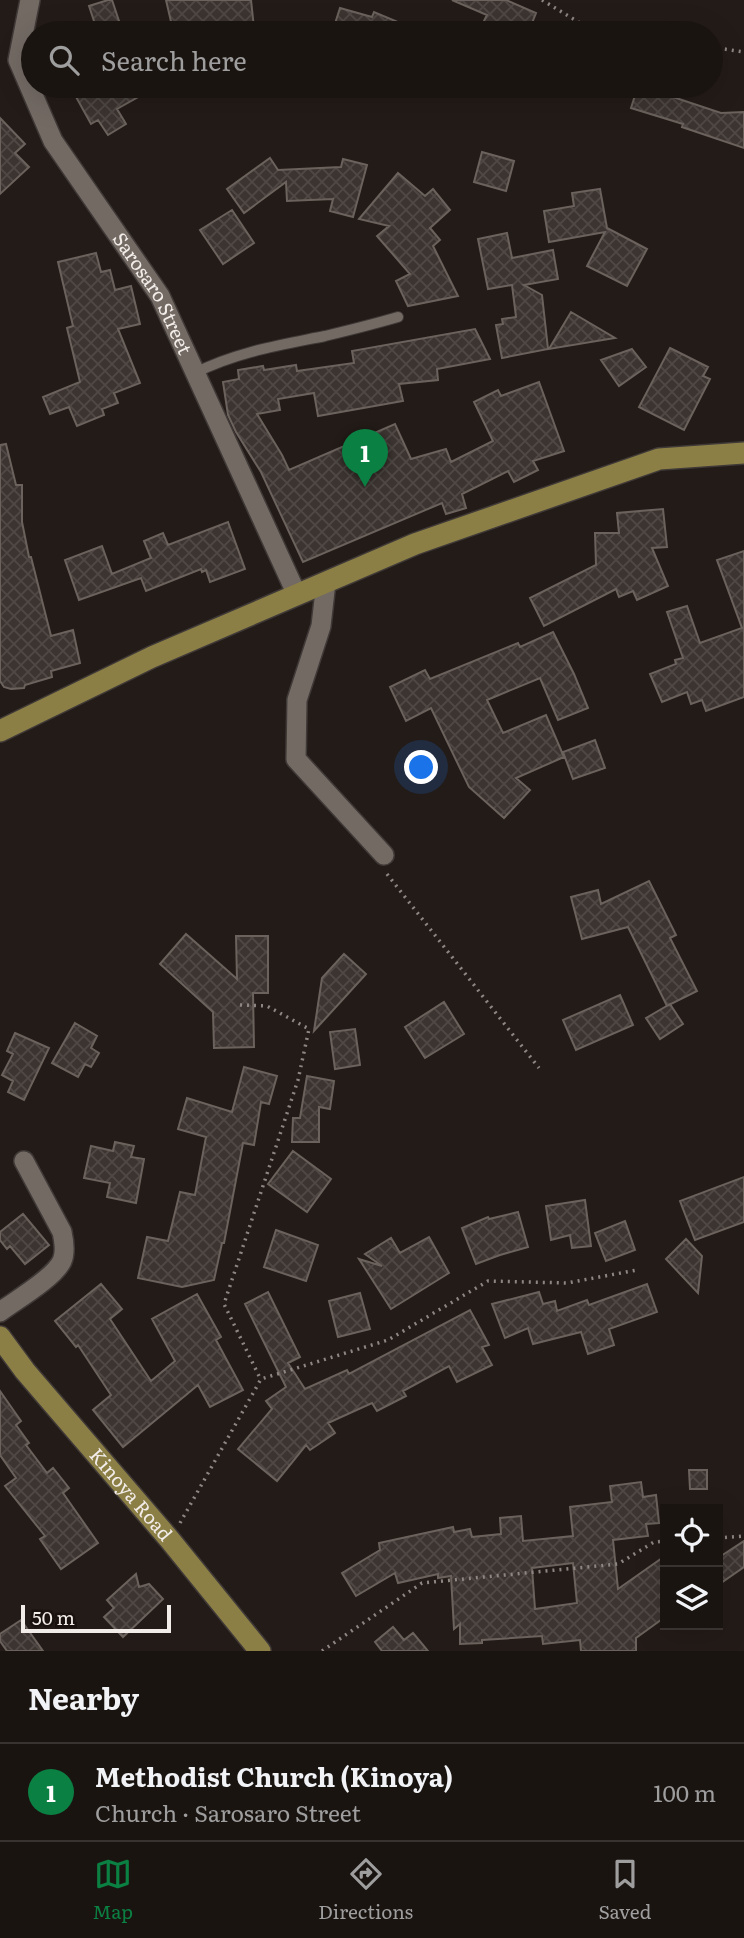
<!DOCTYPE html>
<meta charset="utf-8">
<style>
body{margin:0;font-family:Literata,serif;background:#27211f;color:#f1f3f6}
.controls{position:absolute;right:21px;bottom:21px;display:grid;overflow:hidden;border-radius:0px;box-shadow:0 7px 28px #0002}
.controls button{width:63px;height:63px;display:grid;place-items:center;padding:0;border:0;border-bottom:2px solid #383331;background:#1a1411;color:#f1f3f6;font:35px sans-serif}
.scale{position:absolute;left:21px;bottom:18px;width:150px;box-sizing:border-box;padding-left:7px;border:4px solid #f3edea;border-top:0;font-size:19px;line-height:24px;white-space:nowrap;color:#f3edea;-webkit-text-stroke:5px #19120e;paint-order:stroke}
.you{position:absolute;left:422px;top:768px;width:24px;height:24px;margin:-18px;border:5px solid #fff;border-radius:50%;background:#1a73e8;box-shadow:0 0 0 10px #1a73e833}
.badge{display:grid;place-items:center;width:46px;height:46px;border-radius:50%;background:#0b8043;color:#fff;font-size:23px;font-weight:700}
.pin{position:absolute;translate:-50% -58px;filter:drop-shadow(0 2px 4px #0008)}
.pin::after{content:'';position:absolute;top:37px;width:24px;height:21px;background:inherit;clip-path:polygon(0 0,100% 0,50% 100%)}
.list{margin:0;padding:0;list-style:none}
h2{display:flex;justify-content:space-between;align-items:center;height:91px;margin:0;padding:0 28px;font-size:30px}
h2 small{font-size:23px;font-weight:400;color:#9f9e9f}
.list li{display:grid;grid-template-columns:46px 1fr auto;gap:21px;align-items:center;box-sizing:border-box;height:98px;padding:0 28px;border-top:2px solid #383331}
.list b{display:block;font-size:26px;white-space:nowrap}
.list p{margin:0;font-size:23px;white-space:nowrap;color:#9f9e9f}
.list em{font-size:23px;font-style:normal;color:#9f9e9f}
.icon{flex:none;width:38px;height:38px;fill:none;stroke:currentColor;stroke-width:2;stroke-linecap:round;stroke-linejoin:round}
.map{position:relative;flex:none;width:744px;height:1651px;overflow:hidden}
.search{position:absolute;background:#1a1411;box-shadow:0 7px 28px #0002;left:21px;right:21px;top:21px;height:77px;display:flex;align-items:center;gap:18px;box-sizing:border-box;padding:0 24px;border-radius:38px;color:#9f9e9f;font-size:26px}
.sheet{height:189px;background:#1a1411}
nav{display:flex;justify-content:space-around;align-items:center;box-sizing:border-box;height:98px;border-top:2px solid #383331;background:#1a1411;font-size:19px;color:#9f9e9f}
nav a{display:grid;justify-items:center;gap:4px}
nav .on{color:#0b8043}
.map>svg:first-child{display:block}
</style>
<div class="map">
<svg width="744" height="1651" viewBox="0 0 744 1651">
<defs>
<pattern id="building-cross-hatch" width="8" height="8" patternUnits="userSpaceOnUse" patternTransform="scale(1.75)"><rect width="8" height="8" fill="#3c3430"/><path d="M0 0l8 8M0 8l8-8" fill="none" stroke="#4f4844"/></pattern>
</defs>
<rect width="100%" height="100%" fill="#231b17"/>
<!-- building -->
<path fill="url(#building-cross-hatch)" stroke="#6b625d" stroke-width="2" fill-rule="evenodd" d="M 108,0 L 112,0 L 123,33 L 98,33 L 89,6 Z
M 166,0 L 251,0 L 254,28 L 218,33 L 218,28 L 191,33 L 188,22 L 172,26 Z
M 452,0 L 506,0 L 536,13 L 528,33 L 478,33 L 487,15 Z
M 340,8 L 372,17 L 374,12 L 424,33 L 332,33 Z
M 70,86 L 132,86 L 138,97 L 117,109 L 126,124 L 108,135 L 98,120 L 91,124 Z
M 638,86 L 669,86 L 667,95 L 721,113 L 744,112 L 744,148 L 682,127 L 683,124 L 631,108 Z
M 0,118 L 25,144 L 15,153 L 29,167 L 0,194 Z
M 482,152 L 514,161 L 506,191 L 474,182 Z
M 270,158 L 278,170 L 341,167 L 343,159 L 367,165 L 353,217 L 330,211 L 333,199 L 287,201 L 286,182 L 244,213 L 227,189 Z
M 398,173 L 425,196 L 433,189 L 450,210 L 430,228 L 440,240 L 433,246 L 458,296 L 408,306 L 396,281 L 410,274 L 377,236 L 389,226 L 359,219 Z
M 600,189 L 607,228 L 647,249 L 627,286 L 587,266 L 605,232 L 549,242 L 544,211 L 574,206 L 572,193 Z
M 232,210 L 254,243 L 223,264 L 200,230 Z
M 507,233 L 512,258 L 553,250 L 558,279 L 524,285 L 542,295 L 548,349 L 502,358 L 496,325 L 503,324 L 502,319 L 516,317 L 512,285 L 488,289 L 478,239 Z
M 96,253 L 101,272 L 110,270 L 115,290 L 131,286 L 140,324 L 118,329 L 140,383 L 114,393 L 118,403 L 102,409 L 104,415 L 77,426 L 69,407 L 50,414 L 43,397 L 80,382 L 67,328 L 73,326 L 58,262 Z
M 571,312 L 615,338 L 549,349 Z
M 475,329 L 490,359 L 437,369 L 438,380 L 399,384 L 403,401 L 318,416 L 314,393 L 278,399 L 280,410 L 257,414 L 282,455 L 289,470 L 395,424 L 411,459 L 446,449 L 451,462 L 493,441 L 474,402 L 498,390 L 501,396 L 539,382 L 564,451 L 533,461 L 538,470 L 514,482 L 508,471 L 462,494 L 466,508 L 446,514 L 442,503 L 303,562 L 261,472 L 236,432 L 228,415 L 223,382 L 239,379 L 238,370 L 263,366 L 264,370 L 296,365 L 297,371 L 354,363 L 352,351 Z
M 670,348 L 708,367 L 703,376 L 710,379 L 684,430 L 639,407 Z
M 632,349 L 646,367 L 619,386 L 601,360 Z
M 6,444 L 16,485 L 22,485 L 22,522 L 29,557 L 31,557 L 51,636 L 73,630 L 80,663 L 51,671 L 52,677 L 25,685 L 24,688 L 11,689 L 4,687 L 0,681 L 0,445 Z
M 663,509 L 667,547 L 652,548 L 668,586 L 637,600 L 633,591 L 619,597 L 616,589 L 544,626 L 530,598 L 596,565 L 595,533 L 619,533 L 617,513 Z
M 228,522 L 245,569 L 210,582 L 206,570 L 202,572 L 201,569 L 146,591 L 141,578 L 79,600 L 65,560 L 102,546 L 112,574 L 151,558 L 144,541 L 163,533 L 168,545 Z
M 744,551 L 744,697 L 706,711 L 702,700 L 691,704 L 687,692 L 662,702 L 650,674 L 676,664 L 675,660 L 683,658 L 667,612 L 687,606 L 700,643 L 742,628 L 717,560 Z
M 553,632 L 574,674 L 588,708 L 558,720 L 540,678 L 487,700 L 503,733 L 546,715 L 564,757 L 516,778 L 530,790 L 504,818 L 469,787 L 431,708 L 406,721 L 390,687 L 425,670 L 430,679 L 518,643 L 520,647 Z
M 595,740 L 605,768 L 573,779 L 563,752 Z
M 649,881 L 676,935 L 670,938 L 697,991 L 667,1006 L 628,927 L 582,939 L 571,897 L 598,890 L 601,904 Z
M 186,934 L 237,979 L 236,936 L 268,936 L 268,993 L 253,993 L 254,1047 L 214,1048 L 213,1012 L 160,964 Z
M 344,954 L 366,974 L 314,1031 L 322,978 Z
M 620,995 L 633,1025 L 576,1050 L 563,1020 Z
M 444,1002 L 464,1034 L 425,1058 L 405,1027 Z
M 670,1004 L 683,1024 L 660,1039 L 646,1018 Z
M 75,1023 L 97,1036 L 91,1048 L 99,1053 L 91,1067 L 85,1064 L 78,1077 L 52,1063 Z
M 355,1029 L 360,1065 L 335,1069 L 330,1032 Z
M 15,1033 L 49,1048 L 24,1100 L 8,1092 L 13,1081 L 2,1075 L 13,1054 L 7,1051 Z
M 244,1067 L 277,1076 L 269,1104 L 261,1102 L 254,1145 L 243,1143 L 224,1243 L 222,1243 L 214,1280 L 182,1287 L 138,1278 L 147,1237 L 168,1241 L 180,1192 L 195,1195 L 206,1137 L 178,1129 L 187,1098 L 232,1112 Z
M 307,1076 L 334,1081 L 330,1109 L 319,1107 L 319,1142 L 292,1142 L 293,1118 L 300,1118 Z
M 115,1142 L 134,1146 L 131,1157 L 144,1159 L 136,1203 L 107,1197 L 110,1183 L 84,1178 L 91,1146 L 113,1151 Z
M 293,1151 L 331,1179 L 307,1212 L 268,1184 Z
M 744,1177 L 744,1222 L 695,1240 L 680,1201 Z
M 585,1200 L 591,1246 L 572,1248 L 570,1235 L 551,1240 L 546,1206 Z
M 518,1212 L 528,1247 L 500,1255 L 476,1264 L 462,1228 L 488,1217 L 489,1219 Z
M 23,1214 L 49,1245 L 25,1264 L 10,1246 L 7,1249 L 0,1240 L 0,1232 Z
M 625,1221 L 635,1250 L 606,1261 L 595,1233 Z
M 276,1230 L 318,1245 L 306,1281 L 264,1267 Z
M 429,1237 L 449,1273 L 391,1309 L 359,1259 L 382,1266 L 365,1254 L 391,1238 L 400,1253 Z
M 686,1239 L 702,1256 L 698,1293 L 666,1259 Z
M 101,1284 L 122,1309 L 110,1319 L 151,1381 L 175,1361 L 152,1319 L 197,1294 L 221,1337 L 216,1340 L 243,1390 L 210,1407 L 198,1385 L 123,1447 L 93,1410 L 111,1395 L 78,1345 L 76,1347 L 55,1321 Z
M 647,1284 L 657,1312 L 609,1329 L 614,1345 L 588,1354 L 581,1332 L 533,1344 L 528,1328 L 505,1338 L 492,1304 L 539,1292 L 543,1304 L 555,1301 L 557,1311 L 587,1300 L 589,1305 Z
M 268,1292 L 300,1357 L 288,1363 L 305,1389 L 347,1370 L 349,1374 L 470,1310 L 489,1345 L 482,1347 L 492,1365 L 457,1382 L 449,1366 L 403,1391 L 406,1396 L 377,1411 L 372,1403 L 328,1423 L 335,1433 L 310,1450 L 306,1445 L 277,1481 L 238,1449 L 272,1409 L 266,1401 L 286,1387 L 245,1304 Z
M 360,1293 L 370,1329 L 338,1337 L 329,1301 Z
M 0,1391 L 21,1421 L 16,1425 L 29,1443 L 26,1445 L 47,1473 L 53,1468 L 69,1488 L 63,1493 L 98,1543 L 61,1569 L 40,1539 L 45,1536 L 5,1486 L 16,1478 L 0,1455 Z
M 689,1470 L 707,1470 L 707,1489 L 690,1489 Z
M 641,1482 L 643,1497 L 656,1495 L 659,1523 L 646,1524 L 648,1536 L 613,1540 L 618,1589 L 665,1556 L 665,1617 L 636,1638 L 636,1651 L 581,1651 L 580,1640 L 543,1644 L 542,1636 L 482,1640 L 482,1643 L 460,1644 L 460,1624 L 454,1629 L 451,1576 L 438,1578 L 438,1574 L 398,1583 L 395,1573 L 356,1596 L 342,1573 L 380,1550 L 379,1543 L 453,1527 L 454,1532 L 470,1529 L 472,1537 L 501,1534 L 500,1518 L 521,1516 L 523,1541 L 573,1536 L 570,1507 L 612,1502 L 610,1486 ZM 573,1563 L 577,1603 L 535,1609 L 532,1568 Z
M 744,1541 L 744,1567 L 718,1585 L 718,1558 Z
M 136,1574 L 139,1587 L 149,1584 L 163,1599 L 123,1637 L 104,1617 L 114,1608 L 107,1600 Z
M 21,1620 L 43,1651 L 7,1651 L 0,1641 L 0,1634 Z
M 393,1627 L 404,1640 L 413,1633 L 428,1651 L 382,1651 L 375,1642 Z"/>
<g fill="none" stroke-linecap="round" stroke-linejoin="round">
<!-- lane casing -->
<g stroke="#3f3937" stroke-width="12">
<path id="lane" d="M 195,373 C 236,352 281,345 325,336 C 350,330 374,324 398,317"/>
</g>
<!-- street casing -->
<g stroke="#3f3937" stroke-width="22">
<g id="street">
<path id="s1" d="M 30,0 L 18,60 L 53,141 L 160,296 L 297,595"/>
<path d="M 326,582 L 321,626 L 297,700 L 296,759 L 384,855"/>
<path d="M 0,1312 C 16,1300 54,1278 62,1261 C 66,1252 64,1241 62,1232 L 24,1161"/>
</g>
</g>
<!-- secondary casing -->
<g stroke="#3f3937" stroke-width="24">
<g id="secondary">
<path d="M 0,731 L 152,657 L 415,544 L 659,459 L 744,453"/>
<path id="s2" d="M 0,1337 L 25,1371 L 170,1540 L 260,1651"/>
</g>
</g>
<!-- path -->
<path stroke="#8d8682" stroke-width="3.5" stroke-dasharray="2 5" stroke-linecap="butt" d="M 542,0 L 585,26 L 629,33
M 711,47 L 744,52
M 387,874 L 539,1068
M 240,1005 L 267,1006 L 309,1029 L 298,1080 L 224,1304 L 260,1378
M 180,1523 L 261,1379 L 388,1340 L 488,1281 L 567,1283 L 637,1270
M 718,1538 L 744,1536
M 322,1651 L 422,1583 L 618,1564 L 654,1542 L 665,1541"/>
<!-- lane -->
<use href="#lane" stroke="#736a64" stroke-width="10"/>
<!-- street -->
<use href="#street" stroke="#736a64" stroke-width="19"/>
<!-- secondary -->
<use href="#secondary" stroke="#8b7f46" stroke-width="21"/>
</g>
<g text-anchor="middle" stroke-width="5" stroke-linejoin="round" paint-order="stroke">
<!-- street labels -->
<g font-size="19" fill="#f3edea" stroke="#19120e">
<text dy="7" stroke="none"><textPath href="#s1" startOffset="332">Sarosaro Street</textPath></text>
<text dy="7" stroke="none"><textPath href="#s2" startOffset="205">Kinoya Road</textPath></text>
</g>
</g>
</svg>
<div class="controls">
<button><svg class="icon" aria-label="locate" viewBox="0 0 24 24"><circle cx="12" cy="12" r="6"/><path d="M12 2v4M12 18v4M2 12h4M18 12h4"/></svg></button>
<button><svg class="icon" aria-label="layers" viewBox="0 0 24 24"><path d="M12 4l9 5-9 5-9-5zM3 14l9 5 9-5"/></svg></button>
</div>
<div class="scale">50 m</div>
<div class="you"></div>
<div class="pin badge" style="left:365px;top:487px">1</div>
<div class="search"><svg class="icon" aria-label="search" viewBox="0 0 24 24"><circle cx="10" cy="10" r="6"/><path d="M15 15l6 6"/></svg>Search here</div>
</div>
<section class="sheet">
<h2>Nearby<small></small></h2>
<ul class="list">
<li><span class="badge">1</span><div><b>Methodist Church (Kinoya)</b><p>Church · Sarosaro Street</p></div><em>100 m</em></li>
</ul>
</section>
<nav>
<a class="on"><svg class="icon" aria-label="map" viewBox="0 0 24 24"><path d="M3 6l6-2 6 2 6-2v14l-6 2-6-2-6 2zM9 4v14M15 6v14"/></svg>Map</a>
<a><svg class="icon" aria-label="directions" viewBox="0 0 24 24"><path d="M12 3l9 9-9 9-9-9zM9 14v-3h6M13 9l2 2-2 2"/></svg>Directions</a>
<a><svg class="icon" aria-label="saved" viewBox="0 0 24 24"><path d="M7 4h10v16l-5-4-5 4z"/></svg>Saved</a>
</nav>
